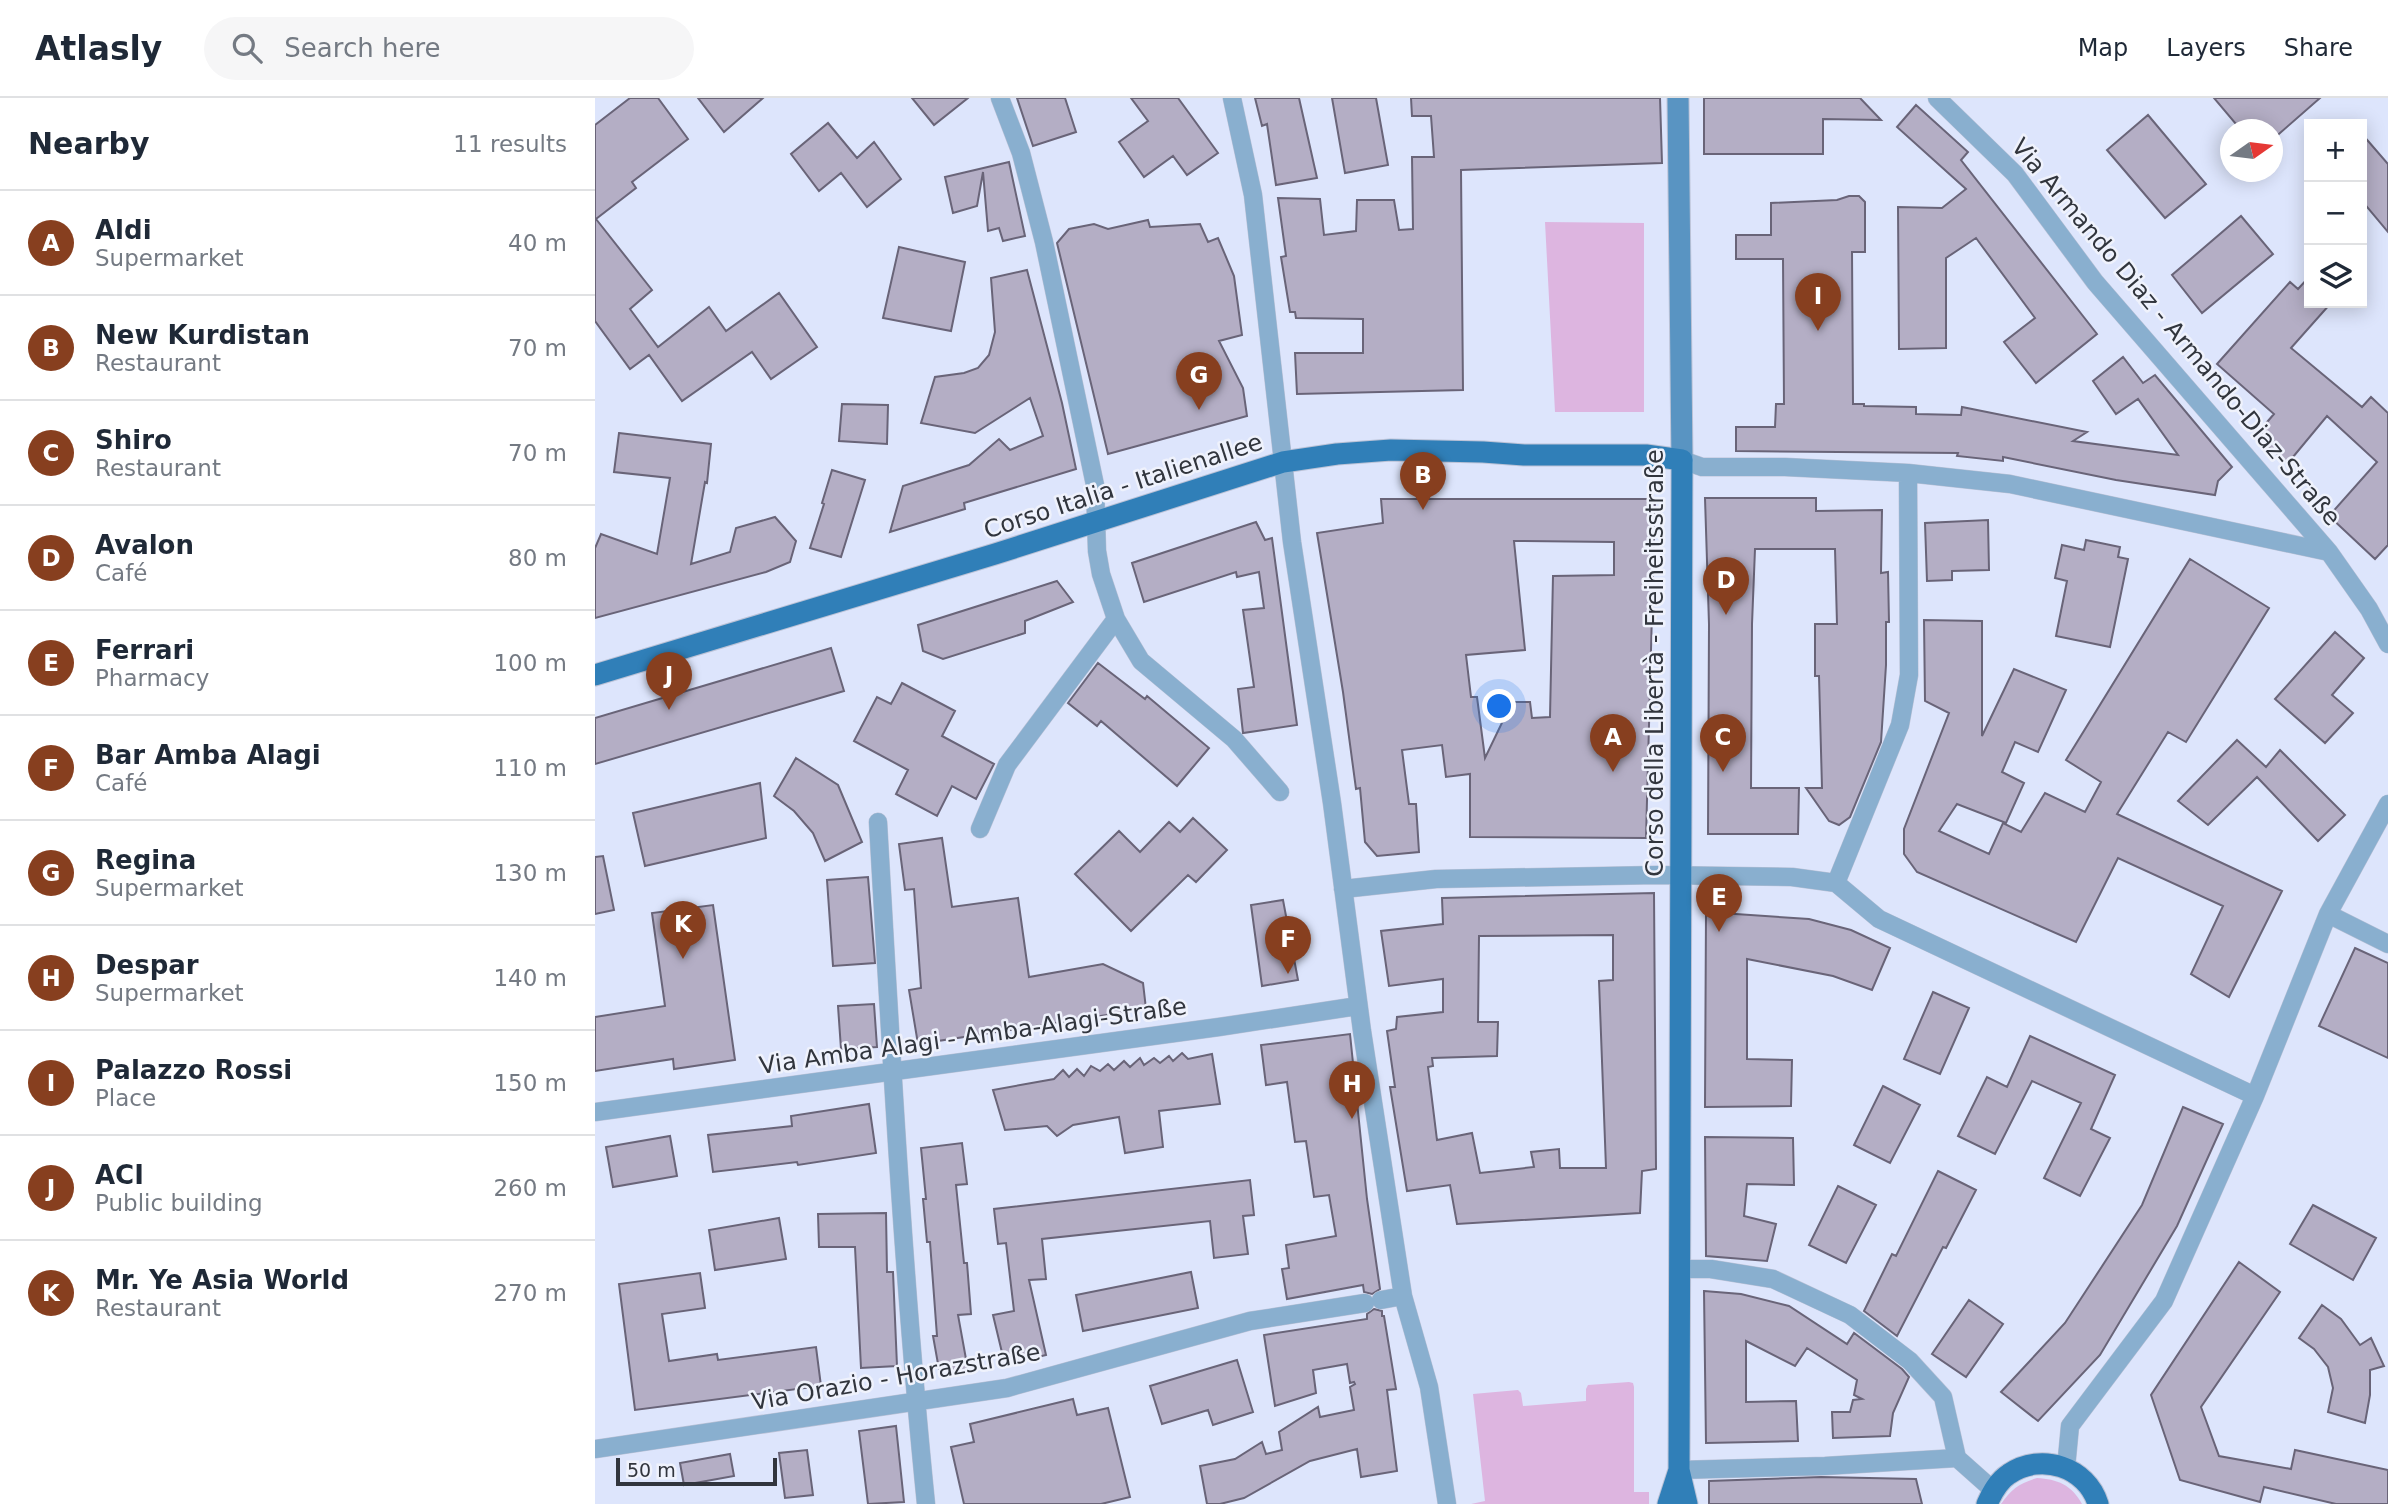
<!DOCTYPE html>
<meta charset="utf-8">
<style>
body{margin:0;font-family:"DejaVu Sans",sans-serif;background:#f6f6f7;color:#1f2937}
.controls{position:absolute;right:21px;top:21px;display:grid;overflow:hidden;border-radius:0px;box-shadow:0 4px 18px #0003}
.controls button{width:63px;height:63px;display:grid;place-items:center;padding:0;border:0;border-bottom:2px solid #e0e1e3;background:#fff;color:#1f2937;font:35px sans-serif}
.compass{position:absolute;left:1625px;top:21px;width:63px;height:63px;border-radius:50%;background:#fff;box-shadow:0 4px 18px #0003;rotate:76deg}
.scale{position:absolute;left:21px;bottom:18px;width:161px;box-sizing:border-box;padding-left:7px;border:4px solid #31353d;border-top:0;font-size:19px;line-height:24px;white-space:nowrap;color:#31353d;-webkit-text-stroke:5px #eff2fc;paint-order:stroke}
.you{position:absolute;left:905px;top:609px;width:24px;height:24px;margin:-18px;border:5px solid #fff;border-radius:50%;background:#1a73e8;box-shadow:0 0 0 10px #1a73e833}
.badge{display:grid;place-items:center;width:46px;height:46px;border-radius:50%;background:#873f1f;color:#fff;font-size:23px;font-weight:700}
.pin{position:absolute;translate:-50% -58px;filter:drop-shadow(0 2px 4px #0008)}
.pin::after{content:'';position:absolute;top:37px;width:24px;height:21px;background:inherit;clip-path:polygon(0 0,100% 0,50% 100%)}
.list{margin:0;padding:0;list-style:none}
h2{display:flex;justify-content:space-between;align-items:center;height:91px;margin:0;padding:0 28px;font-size:30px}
h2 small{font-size:23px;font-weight:400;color:#747a83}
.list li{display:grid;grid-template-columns:46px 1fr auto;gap:21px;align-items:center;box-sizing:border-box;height:105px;padding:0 28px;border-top:2px solid #e0e1e3}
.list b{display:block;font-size:26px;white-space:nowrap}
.list p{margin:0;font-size:23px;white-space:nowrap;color:#747a83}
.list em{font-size:23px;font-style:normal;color:#747a83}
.icon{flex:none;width:38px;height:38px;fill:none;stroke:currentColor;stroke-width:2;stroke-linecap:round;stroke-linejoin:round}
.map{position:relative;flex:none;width:1793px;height:1406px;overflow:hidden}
header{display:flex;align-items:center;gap:42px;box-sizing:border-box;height:98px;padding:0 35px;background:#fff;border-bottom:2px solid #e0e1e3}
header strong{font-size:33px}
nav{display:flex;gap:38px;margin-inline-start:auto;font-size:24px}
.search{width:490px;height:63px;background:#f6f6f7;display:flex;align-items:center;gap:18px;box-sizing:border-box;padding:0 24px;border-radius:38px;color:#747a83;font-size:26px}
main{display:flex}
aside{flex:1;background:#fff}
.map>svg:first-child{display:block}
</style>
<header>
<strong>Atlasly</strong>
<div class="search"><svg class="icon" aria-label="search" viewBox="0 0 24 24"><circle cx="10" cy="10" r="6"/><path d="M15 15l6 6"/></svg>Search here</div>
<nav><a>Map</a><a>Layers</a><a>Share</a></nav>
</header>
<main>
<aside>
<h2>Nearby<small>11 results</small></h2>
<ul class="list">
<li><span class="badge">A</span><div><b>Aldi</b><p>Supermarket</p></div><em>40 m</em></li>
<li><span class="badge">B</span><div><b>New Kurdistan</b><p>Restaurant</p></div><em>70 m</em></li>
<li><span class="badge">C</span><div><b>Shiro</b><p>Restaurant</p></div><em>70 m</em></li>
<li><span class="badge">D</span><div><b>Avalon</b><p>Café</p></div><em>80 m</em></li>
<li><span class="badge">E</span><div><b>Ferrari</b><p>Pharmacy</p></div><em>100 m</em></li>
<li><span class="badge">F</span><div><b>Bar Amba Alagi</b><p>Café</p></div><em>110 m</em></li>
<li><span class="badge">G</span><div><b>Regina</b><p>Supermarket</p></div><em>130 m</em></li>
<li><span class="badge">H</span><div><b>Despar</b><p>Supermarket</p></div><em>140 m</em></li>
<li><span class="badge">I</span><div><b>Palazzo Rossi</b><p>Place</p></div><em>150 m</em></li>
<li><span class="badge">J</span><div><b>ACI</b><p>Public building</p></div><em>260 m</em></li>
<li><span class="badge">K</span><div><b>Mr. Ye Asia World</b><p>Restaurant</p></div><em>270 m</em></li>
</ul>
</aside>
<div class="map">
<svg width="1793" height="1406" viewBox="0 0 1793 1406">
<rect width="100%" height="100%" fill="#dde5fc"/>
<!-- green -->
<path fill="#ddb5e0" d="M 950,124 L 1049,125 L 1049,314 L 960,314 Z
M 1034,1284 L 1038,1285 L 1039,1289 L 1039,1394 L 1054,1394 L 1054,1406 L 876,1406 L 890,1403 L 878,1296 L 923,1292 L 926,1295 L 928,1308 L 991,1303 L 991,1291 L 993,1287 Z
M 1442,1380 C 1462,1381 1477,1387 1487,1406 L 1406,1406 C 1416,1391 1425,1385 1442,1380 Z"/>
<!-- building -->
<path fill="#b4aec5" stroke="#696478" stroke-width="2" fill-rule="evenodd" d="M 35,0 L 63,0 L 93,41 L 37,84 L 41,90 L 1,121 L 57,192 L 35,211 L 63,249 L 114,209 L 131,233 L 184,195 L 222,249 L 176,281 L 157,254 L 87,303 L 54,257 L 35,271 L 0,223 L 0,27 Z
M 103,0 L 168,0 L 129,34 Z
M 317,0 L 373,0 L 339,27 Z
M 422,0 L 470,0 L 481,34 L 438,48 Z
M 536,0 L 583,0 L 623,55 L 592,77 L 578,58 L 549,79 L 524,44 L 553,23 Z
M 660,0 L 704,0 L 722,80 L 681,87 L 672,26 L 667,28 Z
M 737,0 L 781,0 L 793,67 L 750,75 Z
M 816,0 L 1065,0 L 1067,65 L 866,72 L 868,292 L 702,296 L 700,255 L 768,255 L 768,221 L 701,220 L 700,214 L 695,214 L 686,159 L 691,158 L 683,100 L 725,101 L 729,137 L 761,133 L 762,102 L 799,102 L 804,132 L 818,131 L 817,59 L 839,59 L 836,18 L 817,18 Z
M 1109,0 L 1265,0 L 1286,22 L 1228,21 L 1228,56 L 1109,56 Z
M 1619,0 L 1725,0 L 1677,42 L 1677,32 L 1646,32 Z
M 1321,7 L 1373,54 L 1366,62 L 1502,236 L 1441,285 L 1409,244 L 1440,220 L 1381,140 L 1351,160 L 1351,250 L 1304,251 L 1303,109 L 1347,110 L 1371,91 L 1302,29 Z
M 1553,17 L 1611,86 L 1570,120 L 1512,52 Z
M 233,25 L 262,60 L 279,44 L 306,81 L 272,109 L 246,75 L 224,93 L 196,56 Z
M 1767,36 L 1793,66 L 1793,134 L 1767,103 Z
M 414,64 L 430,138 L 408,143 L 404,130 L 393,133 L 388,74 L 382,108 L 358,115 L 350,79 Z
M 1254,98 L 1264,98 L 1270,104 L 1270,154 L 1257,154 L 1258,306 L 1269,306 L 1269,308 L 1321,309 L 1321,316 L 1366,317 L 1367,309 L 1492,334 L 1478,343 L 1583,357 L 1543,301 L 1521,316 L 1498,283 L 1528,259 L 1548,285 L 1560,277 L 1637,369 L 1623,383 L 1620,397 L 1521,382 L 1408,359 L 1408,363 L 1362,358 L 1363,355 L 1141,353 L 1141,329 L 1180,329 L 1181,306 L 1189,306 L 1188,161 L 1141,161 L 1141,137 L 1176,137 L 1176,105 L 1242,102 Z
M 1646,118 L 1678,156 L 1607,215 L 1577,177 Z
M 553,122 L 555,129 L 605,126 L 613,144 L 623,140 L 639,178 L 647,237 L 624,243 L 648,290 L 652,318 L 513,356 L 462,145 L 474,131 L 499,126 L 513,131 Z
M 304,149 L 370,164 L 356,233 L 288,220 Z
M 432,172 L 467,305 L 481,371 L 369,405 L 370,411 L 295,434 L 308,388 L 374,367 L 404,341 L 415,352 L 448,338 L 435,300 L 380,335 L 326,325 L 340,279 L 369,275 L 383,270 L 394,257 L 400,234 L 396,180 Z
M 1714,179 L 1714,205 L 1736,205 L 1696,250 L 1767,309 L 1776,299 L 1793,315 L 1793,447 L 1780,461 L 1734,418 L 1782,364 L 1732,318 L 1693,365 L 1660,338 L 1679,316 L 1622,266 L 1695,184 L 1703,191 Z
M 247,306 L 293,307 L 292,346 L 244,343 Z
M 24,335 L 116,346 L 112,385 L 110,384 L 96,466 L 135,454 L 141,430 L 180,419 L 201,443 L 195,464 L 171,474 L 0,520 L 0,450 L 6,436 L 62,456 L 75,380 L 19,374 Z
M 237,372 L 270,382 L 246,459 L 215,450 L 229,406 L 227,405 Z
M 1110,400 L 1221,400 L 1221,413 L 1287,412 L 1286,475 L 1293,474 L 1294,524 L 1291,524 L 1291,567 L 1286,644 L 1255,719 L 1244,727 L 1234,723 L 1211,690 L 1227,690 L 1224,578 L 1220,578 L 1220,526 L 1242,526 L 1240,451 L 1160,451 L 1157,526 L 1156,690 L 1204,690 L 1203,736 L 1113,736 L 1114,526 Z
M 786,401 L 1060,401 L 1051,740 L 875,739 L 875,676 L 851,679 L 847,647 L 807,652 L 814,706 L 821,706 L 824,754 L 782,758 L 770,744 L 765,690 L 761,691 L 748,594 L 722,435 L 788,425 ZM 919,443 L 1019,444 L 1019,477 L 958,478 L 955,619 L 937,620 L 935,604 L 917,604 L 890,660 L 882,599 L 876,599 L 871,557 L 930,552 Z
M 1393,422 L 1394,472 L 1357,473 L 1357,482 L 1332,483 L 1330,425 Z
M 661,424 L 670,442 L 677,440 L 702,627 L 648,635 L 643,591 L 659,589 L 648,512 L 669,510 L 664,474 L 642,479 L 641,474 L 549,504 L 537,465 Z
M 1491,442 L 1525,449 L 1523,459 L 1533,461 L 1515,549 L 1461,538 L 1472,483 L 1460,480 L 1467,447 L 1489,452 Z
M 1595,461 L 1674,510 L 1591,644 L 1573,634 L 1522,716 L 1687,793 L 1634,899 L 1596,876 L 1628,808 L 1523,760 L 1481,844 L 1322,774 L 1309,756 L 1309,731 L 1354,615 L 1330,603 L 1329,522 L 1387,523 L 1387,638 L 1419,571 L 1471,592 L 1443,654 L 1420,644 L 1407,674 L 1429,685 L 1411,725 L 1362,706 L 1344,733 L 1394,756 L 1408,725 L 1426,734 L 1450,695 L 1490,714 L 1506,684 L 1471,662 Z
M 462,483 L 478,504 L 430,523 L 430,535 L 348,561 L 328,553 L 323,527 Z
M 1740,534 L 1769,560 L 1737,597 L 1758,615 L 1730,645 L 1680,601 Z
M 236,550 L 249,593 L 0,666 L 0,620 Z
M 503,565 L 550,601 L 552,598 L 614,650 L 582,688 L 506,623 L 502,628 L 473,605 Z
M 307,585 L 360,613 L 347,638 L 399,666 L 381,701 L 357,688 L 342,718 L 301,696 L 313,672 L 259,643 L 282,599 L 296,606 Z
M 1642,642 L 1671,669 L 1685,652 L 1750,717 L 1723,743 L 1662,679 L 1613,727 L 1583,703 Z
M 201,660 L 243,687 L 267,744 L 230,763 L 218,735 L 199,713 L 179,698 Z
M 165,685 L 171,740 L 50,768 L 38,715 Z
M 598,720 L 632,752 L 601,784 L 593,777 L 536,833 L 480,776 L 524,733 L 545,754 L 574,724 L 585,734 Z
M 347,740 L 357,809 L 423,800 L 434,879 L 508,866 L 548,885 L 551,911 L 323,946 L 314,892 L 326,890 L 319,791 L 310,792 L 304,746 Z
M 8,758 L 19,812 L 0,816 L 0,759 Z
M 273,779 L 280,865 L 238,868 L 232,782 Z
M 1059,795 L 1061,1071 L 1047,1073 L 1045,1115 L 862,1126 L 855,1087 L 812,1093 L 795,989 L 800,989 L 792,933 L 801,931 L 802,919 L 848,914 L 848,881 L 794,888 L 786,833 L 848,826 L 847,800 ZM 1018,837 L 1018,882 L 1004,883 L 1011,1070 L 965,1070 L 964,1051 L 936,1054 L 939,1069 L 885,1075 L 877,1035 L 842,1042 L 833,969 L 838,968 L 837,960 L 902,958 L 903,924 L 883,924 L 884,838 Z
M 688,802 L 703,882 L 667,888 L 656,807 Z
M 118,807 L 140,962 L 79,971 L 78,961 L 0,973 L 0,919 L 70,908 L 57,815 Z
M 1111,814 L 1214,821 L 1256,832 L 1295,850 L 1277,892 L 1238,878 L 1152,861 L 1152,961 L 1197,962 L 1196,1008 L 1110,1009 Z
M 1760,850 L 1793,865 L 1793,960 L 1724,928 Z
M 1338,894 L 1374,910 L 1345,976 L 1309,961 Z
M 279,906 L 282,949 L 246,951 L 243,908 Z
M 755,936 L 772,1101 L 785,1191 L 777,1196 L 769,1194 L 768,1187 L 692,1201 L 687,1171 L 694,1170 L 691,1147 L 741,1138 L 734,1097 L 719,1099 L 711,1043 L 700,1044 L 692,984 L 671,987 L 666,947 Z
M 1435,938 L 1520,977 L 1496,1031 L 1515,1040 L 1485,1098 L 1449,1080 L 1486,1005 L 1437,983 L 1400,1056 L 1363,1038 L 1392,979 L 1412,989 Z
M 587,955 L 593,961 L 617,956 L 625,1006 L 564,1013 L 568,1049 L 530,1055 L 524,1019 L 478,1027 L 462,1038 L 452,1028 L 410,1032 L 398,992 L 459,981 L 468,972 L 474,979 L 482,971 L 489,978 L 496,968 L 505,973 L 513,966 L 519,972 L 529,963 L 535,969 L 545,960 L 549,967 L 559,960 L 565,965 L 574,958 L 578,963 Z
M 1288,988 L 1325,1007 L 1295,1065 L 1259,1047 Z
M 274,1006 L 281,1055 L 203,1067 L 202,1064 L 118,1074 L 113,1037 L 197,1028 L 196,1018 Z
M 1588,1009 L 1628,1026 L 1582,1128 L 1505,1257 L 1443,1323 L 1406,1294 L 1470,1225 L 1547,1107 Z
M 75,1038 L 82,1078 L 18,1089 L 11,1049 Z
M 1110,1039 L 1198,1040 L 1199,1087 L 1152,1086 L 1149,1118 L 1181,1126 L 1172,1163 L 1111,1158 Z
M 367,1045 L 372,1086 L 361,1087 L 369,1165 L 372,1165 L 376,1216 L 363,1217 L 373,1272 L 345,1277 L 338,1238 L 342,1238 L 335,1144 L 332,1144 L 328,1101 L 331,1101 L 326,1050 Z
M 1343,1073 L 1381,1092 L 1351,1150 L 1348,1149 L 1302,1238 L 1269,1213 L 1297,1156 L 1301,1158 Z
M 655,1082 L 659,1117 L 648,1118 L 653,1156 L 619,1160 L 615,1123 L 447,1141 L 451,1181 L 434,1182 L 451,1257 L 410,1267 L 398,1217 L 419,1213 L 411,1145 L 403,1146 L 399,1111 Z
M 1243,1088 L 1281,1107 L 1251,1165 L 1214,1147 Z
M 1718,1107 L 1781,1140 L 1758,1182 L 1695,1146 Z
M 291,1115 L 292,1174 L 298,1174 L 302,1268 L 266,1270 L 260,1149 L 224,1149 L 223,1116 Z
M 184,1120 L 191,1161 L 120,1172 L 114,1132 Z
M 1644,1164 L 1685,1194 L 1606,1309 L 1624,1358 L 1696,1371 L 1700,1352 L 1793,1372 L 1793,1406 L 1741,1406 L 1669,1389 L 1665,1404 L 1585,1382 L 1556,1297 Z
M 596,1174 L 603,1210 L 488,1233 L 481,1197 Z
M 105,1175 L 110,1210 L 67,1216 L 74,1263 L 122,1256 L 123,1262 L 221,1249 L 226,1288 L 40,1312 L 24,1186 Z
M 1109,1193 L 1146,1196 L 1194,1208 L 1252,1246 L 1259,1235 L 1307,1271 L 1314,1279 L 1298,1315 L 1295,1338 L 1238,1340 L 1237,1314 L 1255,1314 L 1258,1302 L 1267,1301 L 1259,1297 L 1262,1282 L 1212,1250 L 1200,1268 L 1151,1243 L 1151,1304 L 1201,1303 L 1203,1343 L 1111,1345 Z
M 1374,1202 L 1408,1226 L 1371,1279 L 1337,1256 Z
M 1727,1207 L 1746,1221 L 1765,1247 L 1776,1240 L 1789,1268 L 1775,1272 L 1775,1297 L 1770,1325 L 1733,1314 L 1738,1290 L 1733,1269 L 1719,1251 L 1704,1240 Z
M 779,1211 L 787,1213 L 787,1218 L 789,1218 L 801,1291 L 792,1292 L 802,1373 L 766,1379 L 762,1351 L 715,1363 L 649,1400 L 625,1406 L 612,1406 L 605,1368 L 640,1361 L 667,1344 L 671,1356 L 687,1352 L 684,1334 L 723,1309 L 725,1319 L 759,1312 L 755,1289 L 760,1286 L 759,1284 L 755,1285 L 752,1266 L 718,1272 L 721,1295 L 680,1308 L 669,1237 L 772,1221 L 772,1216 Z
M 642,1262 L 658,1314 L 618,1327 L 613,1312 L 567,1326 L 555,1288 Z
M 478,1301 L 482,1317 L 513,1310 L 535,1399 L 506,1406 L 369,1406 L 356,1349 L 379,1344 L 375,1326 Z
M 301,1328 L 309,1404 L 273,1406 L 264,1333 Z
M 212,1352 L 218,1397 L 190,1400 L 184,1355 Z
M 135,1356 L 139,1378 L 89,1387 L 85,1365 Z
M 1226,1379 L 1321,1381 L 1327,1406 L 1114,1406 L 1114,1383 Z"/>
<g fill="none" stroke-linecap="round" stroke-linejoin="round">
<!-- street casing -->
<g stroke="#bbc2d6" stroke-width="19">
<path id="street" d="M 405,0 L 426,55 L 449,144 L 500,387 L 502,453 L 506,476 L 521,521 L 546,563 L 639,641 L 685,694
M 637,0 L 658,97 L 697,444 L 737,705 L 767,933 L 808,1198 L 834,1289 L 852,1406
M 1342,0 L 1420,76 L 1500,184 L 1734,454 L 1774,511 L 1793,546
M 1087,362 L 1107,369 L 1190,369 L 1313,375 L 1415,386 L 1734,454
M 283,724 C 296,951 308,1179 331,1406
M 385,731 L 412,667 L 521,521
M 1241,785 L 1305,627 L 1314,577 L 1313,375
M 748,791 L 841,781 L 1062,777 L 1197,779 L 1241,785 L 1284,821 L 1660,998
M 1733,816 L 1793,846
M 0,1014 L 624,929 L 763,908
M 1084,1171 L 1116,1171 L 1178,1181 L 1255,1217 L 1315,1263 L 1348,1299 L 1362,1360 L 1398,1392
M 786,1202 L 808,1198
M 0,1351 L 412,1290 L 655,1223 L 770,1205
M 1471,1370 L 1475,1328 L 1569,1203 L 1660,998 L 1733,816 L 1793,706
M 1084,1372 L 1230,1368 L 1362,1360"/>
</g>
<!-- secondary casing -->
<g stroke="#bbc2d6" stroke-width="23">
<path id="secondary" d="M 1083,0 L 1087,362"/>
</g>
<!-- primary casing -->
<g stroke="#bbc2d6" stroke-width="23">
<path id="primary" d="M 0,577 L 400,456 L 688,364 L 742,356 L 796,352 L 888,354 L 929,357 L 1051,357 L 1087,362 L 1084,1372 L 1092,1406
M 1073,1406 L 1084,1372
M 1392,1406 C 1397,1395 1403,1383 1414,1376 C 1446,1354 1492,1369 1503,1406"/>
</g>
<!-- street -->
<use href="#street" stroke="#89afcf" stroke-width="18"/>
<!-- secondary -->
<use href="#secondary" stroke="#5994c2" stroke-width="21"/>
<!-- primary -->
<use href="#primary" stroke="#307fb8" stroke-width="21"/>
</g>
<g text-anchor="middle" stroke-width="5" stroke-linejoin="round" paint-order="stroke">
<!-- street labels -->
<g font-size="24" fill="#31353d" stroke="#eff2fc">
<text transform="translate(1581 234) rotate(50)" y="8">Via Armando Diaz - Armando-Diaz-Straße</text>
<text transform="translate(528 388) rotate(-18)" y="8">Corso Italia - Italienallee</text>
<text transform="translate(1060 565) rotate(-90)" y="8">Corso della Libertà - Freiheitsstraße</text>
<text transform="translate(378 938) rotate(-8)" y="8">Via Amba Alagi - Amba-Alagi-Straße</text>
<text transform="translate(301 1279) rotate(-10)" y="8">Via Orazio - Horazstraße</text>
</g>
</g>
</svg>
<div class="controls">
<button>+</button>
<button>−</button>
<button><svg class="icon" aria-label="layers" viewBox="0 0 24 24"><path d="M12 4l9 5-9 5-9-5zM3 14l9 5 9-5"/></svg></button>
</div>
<svg class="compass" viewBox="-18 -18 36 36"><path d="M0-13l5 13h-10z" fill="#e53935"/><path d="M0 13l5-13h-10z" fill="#747a83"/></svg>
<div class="scale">50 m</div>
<div class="you"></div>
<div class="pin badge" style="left:1018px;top:674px">A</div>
<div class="pin badge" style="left:828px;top:412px">B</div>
<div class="pin badge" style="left:1128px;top:674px">C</div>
<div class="pin badge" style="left:1131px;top:517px">D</div>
<div class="pin badge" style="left:1124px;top:834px">E</div>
<div class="pin badge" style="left:693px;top:876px">F</div>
<div class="pin badge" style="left:604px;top:312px">G</div>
<div class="pin badge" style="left:757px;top:1021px">H</div>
<div class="pin badge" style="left:1223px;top:233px">I</div>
<div class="pin badge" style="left:74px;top:612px">J</div>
<div class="pin badge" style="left:88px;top:861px">K</div>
</div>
</main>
